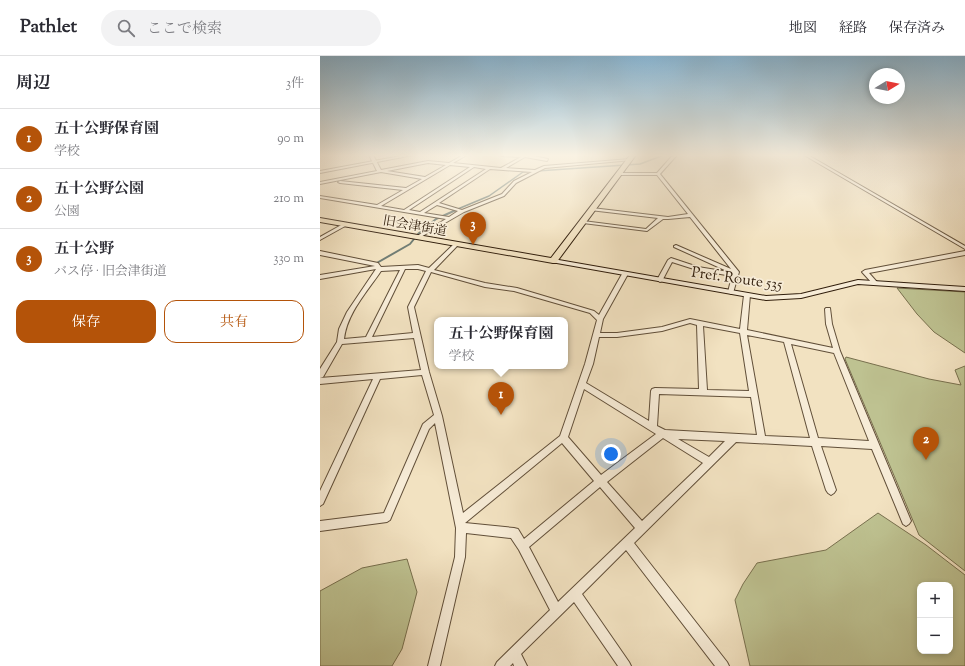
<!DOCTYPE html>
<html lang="ja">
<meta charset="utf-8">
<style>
body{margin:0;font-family:"Sorts Mill Goudy","Noto Serif JP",serif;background:#f2f2f3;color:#2b2b33}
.controls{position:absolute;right:12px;bottom:12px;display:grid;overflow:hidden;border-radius:8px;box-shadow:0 2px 6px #0003}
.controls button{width:36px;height:36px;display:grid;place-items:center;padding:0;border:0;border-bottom:1px solid #e1e1e2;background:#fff;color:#2b2b33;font:20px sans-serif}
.compass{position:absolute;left:549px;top:12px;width:36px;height:36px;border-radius:50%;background:#fff;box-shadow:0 2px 6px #0003;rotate:80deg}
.you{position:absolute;left:291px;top:398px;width:14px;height:14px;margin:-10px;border:3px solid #fff;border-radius:50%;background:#1a73e8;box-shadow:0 0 0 6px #1a73e833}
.badge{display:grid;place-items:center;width:26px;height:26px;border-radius:50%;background:#b45309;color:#fff;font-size:13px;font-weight:700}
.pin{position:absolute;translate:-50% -33px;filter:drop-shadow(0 1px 2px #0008)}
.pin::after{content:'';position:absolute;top:21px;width:14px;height:12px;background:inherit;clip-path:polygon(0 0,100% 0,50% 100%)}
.popup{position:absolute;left:114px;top:261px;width:134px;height:52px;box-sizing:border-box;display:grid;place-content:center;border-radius:8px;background:#fff;filter:drop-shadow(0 1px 3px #0005);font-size:13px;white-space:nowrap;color:#7c7c81}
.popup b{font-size:15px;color:#2b2b33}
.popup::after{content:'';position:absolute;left:50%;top:100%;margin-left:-8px;border:8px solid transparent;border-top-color:#fff}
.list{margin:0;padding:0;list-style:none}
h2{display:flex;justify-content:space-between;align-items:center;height:52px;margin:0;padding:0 16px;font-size:17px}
h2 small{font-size:13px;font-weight:400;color:#7c7c81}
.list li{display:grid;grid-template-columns:26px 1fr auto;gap:12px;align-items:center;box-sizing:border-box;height:60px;padding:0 16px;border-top:1px solid #e1e1e2}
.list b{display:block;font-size:15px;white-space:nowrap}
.list p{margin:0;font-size:13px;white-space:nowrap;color:#7c7c81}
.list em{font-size:13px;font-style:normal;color:#7c7c81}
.actions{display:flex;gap:8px;padding:12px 16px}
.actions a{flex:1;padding:9px 0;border:1px solid #b45309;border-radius:12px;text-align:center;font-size:14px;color:#b45309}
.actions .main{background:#b45309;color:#fff}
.icon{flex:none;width:22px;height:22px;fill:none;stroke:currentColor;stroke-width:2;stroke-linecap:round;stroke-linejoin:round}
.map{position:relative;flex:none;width:645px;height:610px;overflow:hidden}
header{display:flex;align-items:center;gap:24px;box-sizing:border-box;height:56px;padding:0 20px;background:#fff;border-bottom:1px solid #e1e1e2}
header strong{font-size:19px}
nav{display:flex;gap:22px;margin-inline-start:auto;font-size:14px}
.search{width:280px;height:36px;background:#f2f2f3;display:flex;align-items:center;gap:10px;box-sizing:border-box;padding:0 14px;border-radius:22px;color:#7c7c81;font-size:15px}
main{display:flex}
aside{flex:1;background:#fff}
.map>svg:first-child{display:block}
</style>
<header>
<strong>Pathlet</strong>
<div class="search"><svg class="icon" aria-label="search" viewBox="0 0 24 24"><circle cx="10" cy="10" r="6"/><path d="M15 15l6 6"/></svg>ここで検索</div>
<nav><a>地図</a><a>経路</a><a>保存済み</a></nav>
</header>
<main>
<aside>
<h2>周辺<small>3件</small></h2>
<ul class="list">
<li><span class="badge">1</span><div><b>五十公野保育園</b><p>学校</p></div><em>90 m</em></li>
<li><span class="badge">2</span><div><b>五十公野公園</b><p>公園</p></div><em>210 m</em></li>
<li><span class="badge">3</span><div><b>五十公野</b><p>バス停 · 旧会津街道</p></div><em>330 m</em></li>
</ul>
<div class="actions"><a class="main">保存</a><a>共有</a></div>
</aside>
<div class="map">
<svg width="645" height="610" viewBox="0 0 645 610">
<rect width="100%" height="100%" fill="#f2e2c1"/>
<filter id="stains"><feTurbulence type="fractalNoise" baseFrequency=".005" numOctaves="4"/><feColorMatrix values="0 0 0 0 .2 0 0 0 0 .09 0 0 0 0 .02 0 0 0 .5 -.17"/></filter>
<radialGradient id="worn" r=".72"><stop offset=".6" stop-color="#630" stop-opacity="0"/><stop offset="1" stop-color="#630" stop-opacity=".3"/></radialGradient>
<!-- green -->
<path fill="#bec291" stroke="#78704e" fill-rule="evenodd" d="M 577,232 L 645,236 L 645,297 L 614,276 L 597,258 Z
M 526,301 L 609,323 L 641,329 L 635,314 L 645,310 L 645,515 L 599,479 L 525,303 Z
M 558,457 L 606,489 L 645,519 L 645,610 L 430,610 L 415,544 L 423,528 L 437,507 L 506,494 ZM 600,529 L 630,529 L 630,595 L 600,595 Z
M 87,503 L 97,536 L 82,593 L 72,610 L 0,610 L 0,535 L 42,512 Z"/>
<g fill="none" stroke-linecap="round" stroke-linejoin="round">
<!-- stream-far1 -->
<path stroke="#717d74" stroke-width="1.5" d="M 217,115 L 320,108 L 344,99
M 133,155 L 169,140 L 203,116 L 210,115"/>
<!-- stream -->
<path stroke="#717d74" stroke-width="2" d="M 48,212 L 90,188 L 98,178 L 116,163 L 136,154"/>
<!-- minor casing -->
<g stroke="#614f39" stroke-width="2">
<path id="minor" d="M 49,99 L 53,99 L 61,114 L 108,105 L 129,107 L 143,99 L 147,99 L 133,107 L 181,112 L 201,101 L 182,100 L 180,99 L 209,99 L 228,103 L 227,105 L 205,101 L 186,112 L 215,114 L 224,110 L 310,103 L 312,104 L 225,112 L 196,127 L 184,140 L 144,156 L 99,182 L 97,182 L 97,180 L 126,163 L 0,142 L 0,140 L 57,149 L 83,134 L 20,127 L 18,126 L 20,125 L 86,132 L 102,123 L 61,116 L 0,128 L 0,126 L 57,115 ZM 108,107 L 126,109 L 105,121 L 67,115 ZM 130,109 L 150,111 L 84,154 L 61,150 ZM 154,111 L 166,113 L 100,156 L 89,154 ZM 170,113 L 212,116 L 194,125 L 182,138 L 142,154 L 119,147 ZM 117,149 L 138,155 L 129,161 L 104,157 Z
M 353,99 L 357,99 L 340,118 L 419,216 L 413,237 L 411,238 L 408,236 L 412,220 L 377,214 L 352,206 L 342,225 L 340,226 L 337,224 L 348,204 L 351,202 L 378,211 L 409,216 L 354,191 L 354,190 L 356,189 L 411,213 L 370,161 L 348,163 L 343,163 L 327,175 L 263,167 L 261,166 L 263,165 L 326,173 L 338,162 L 270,154 L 270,152 L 272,152 L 348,161 L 368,158 L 337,119 L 299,119 L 297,118 L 299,117 L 337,117 Z
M 484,99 L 488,99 L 645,190 L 645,193 Z
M 23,168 L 27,169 L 0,184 L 0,181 Z
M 135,187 L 139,188 L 114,214 L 165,227 L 197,232 L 274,255 L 279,259 L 302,218 L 305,216 L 307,217 L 308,218 L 283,263 L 280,277 L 297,277 L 342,271 L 370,263 L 420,273 L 424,239 L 427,237 L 430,239 L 427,274 L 513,292 L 506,268 L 505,253 L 506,252 L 510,252 L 512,268 L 520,295 L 591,465 L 589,468 L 586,470 L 583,468 L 552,393 L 501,390 L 516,434 L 514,437 L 511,439 L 508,437 L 506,434 L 492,390 L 416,386 L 314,487 L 407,606 L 409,610 L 395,610 L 306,494 L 262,538 L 309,606 L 311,610 L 298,610 L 254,546 L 201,598 L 207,610 L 194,610 L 193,607 L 190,610 L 175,610 L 177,606 L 230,554 L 199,494 L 191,482 L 146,477 L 145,501 L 120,610 L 108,610 L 135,501 L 136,472 L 115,367 L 109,373 L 70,464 L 67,466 L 0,475 L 0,465 L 64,457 L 103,368 L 114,359 L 102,319 L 60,323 L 3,448 L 0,450 L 0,435 L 53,323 L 0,328 L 0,322 L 101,314 L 94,282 L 22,288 L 3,321 L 0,322 L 0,313 L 17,286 L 19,273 L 27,256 L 56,213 L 0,223 L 0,219 L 55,210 L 0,199 L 0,195 L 58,207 L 61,211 L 98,209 L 109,212 ZM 85,213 L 98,213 L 106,215 L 88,251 L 93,277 L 52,281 ZM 80,214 L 46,281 L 24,283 C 27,257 47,236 61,215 ZM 111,216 L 165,231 L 194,235 L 270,257 L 277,264 L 265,308 L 240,380 L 143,457 L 122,360 L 109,316 L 94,251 ZM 370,267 L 377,269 L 379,333 L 335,332 L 332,333 L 331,335 L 329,365 L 266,327 L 273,308 L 279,281 L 297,281 L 342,275 ZM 383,270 L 420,277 L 429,335 L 387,334 ZM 427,279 L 464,286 L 490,382 L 445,380 ZM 471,288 L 514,297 L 549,385 L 498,382 ZM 264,333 L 336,378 L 281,419 L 248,381 ZM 339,338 L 431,341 L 437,379 L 345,374 L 337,370 ZM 343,382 L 383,407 L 322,465 L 287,426 ZM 358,383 L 405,385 L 389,401 ZM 242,387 L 274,425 L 204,483 L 198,473 L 194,472 L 145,467 ZM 280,431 L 315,472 L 238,546 L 209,491 Z
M 645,195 L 645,199 L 549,217 L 557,226 L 554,228 L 552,227 L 542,216 L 545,214 Z"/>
</g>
<!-- tertiary casing -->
<g stroke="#614f39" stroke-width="2">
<path id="tertiary" d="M 86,99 L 93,99 L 0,117 L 0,115 Z"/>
</g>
<!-- secondary casing -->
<g stroke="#311e0c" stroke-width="2">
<path id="secondary" d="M 233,203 L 446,240 L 481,238 L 538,224 L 645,231 L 645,235 L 538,228 L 481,242 L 446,244 L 231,206 L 231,204 Z"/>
</g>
<!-- primary casing -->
<g stroke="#311e0c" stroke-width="2">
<path id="primary" d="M 310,99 L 316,99 L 236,207 L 233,207 L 0,166 L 0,162 L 231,202 Z"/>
</g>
<!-- minor -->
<use href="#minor" fill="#f7ecd7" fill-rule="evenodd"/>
<!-- tertiary -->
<use href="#tertiary" fill="#f7ecd7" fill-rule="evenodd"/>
<!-- secondary -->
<use href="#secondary" fill="#f7ecd7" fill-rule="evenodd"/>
<!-- primary -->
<use href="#primary" fill="#f2e2c1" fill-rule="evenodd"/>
</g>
<!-- sky -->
<linearGradient id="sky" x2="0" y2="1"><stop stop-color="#89b7d5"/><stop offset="0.54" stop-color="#f9f2e3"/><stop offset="1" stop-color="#f9f2e3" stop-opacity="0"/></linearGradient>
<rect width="645" height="184" fill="url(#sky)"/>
<g text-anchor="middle" stroke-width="3.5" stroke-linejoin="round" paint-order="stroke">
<!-- far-street labels -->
<g font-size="13" fill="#311e0c" stroke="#f7ecd7">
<text transform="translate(95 169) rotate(10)" y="5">旧会津街道</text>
</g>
<!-- street labels -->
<g font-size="15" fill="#311e0c" stroke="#f7ecd7">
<text transform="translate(417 222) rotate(8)" y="5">Pref. Route 535</text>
</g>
</g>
<rect width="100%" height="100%" filter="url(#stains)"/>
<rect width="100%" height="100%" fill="url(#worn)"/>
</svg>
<div class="controls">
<button>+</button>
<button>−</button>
</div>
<svg class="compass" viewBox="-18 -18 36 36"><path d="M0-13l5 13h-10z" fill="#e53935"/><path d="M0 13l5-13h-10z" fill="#7c7c81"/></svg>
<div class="you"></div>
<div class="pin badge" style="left:181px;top:359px">1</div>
<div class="popup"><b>五十公野保育園</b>学校</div>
<div class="pin badge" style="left:606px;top:404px">2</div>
<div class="pin badge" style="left:153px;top:189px">3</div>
</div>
</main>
